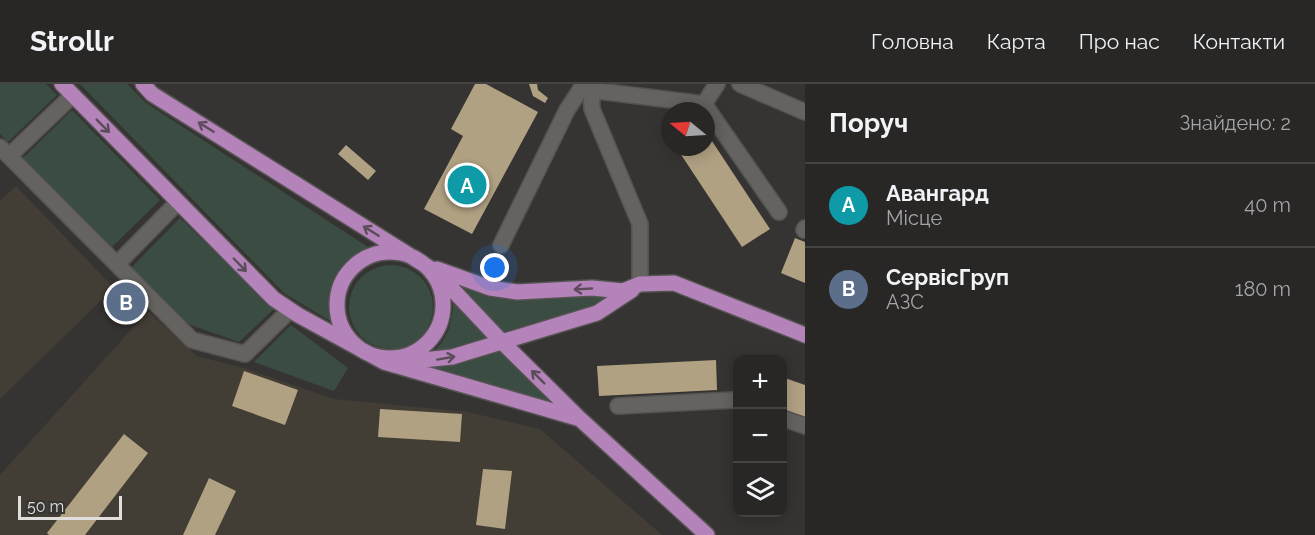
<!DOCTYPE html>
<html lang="uk">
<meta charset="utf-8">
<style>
body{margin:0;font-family:Raleway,sans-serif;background:#302f2e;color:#f1f3f6}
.controls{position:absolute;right:18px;bottom:18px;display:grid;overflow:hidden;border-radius:12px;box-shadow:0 3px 15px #0003}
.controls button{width:54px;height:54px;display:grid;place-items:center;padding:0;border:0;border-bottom:2px solid #444443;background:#282726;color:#f1f3f6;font:30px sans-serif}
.compass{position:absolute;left:661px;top:18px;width:54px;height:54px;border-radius:50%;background:#282726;box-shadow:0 3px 15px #0003;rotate:288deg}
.scale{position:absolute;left:18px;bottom:15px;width:104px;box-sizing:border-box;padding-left:6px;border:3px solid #e0dfdd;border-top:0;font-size:16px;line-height:21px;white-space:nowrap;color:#e0dfdd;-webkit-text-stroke:4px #363432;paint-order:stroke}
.you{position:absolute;left:495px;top:184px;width:21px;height:21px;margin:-15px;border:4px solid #fff;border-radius:50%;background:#1a73e8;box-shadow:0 0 0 9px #1a73e833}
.badge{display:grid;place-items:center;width:39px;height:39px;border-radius:50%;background:#bca0f2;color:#fff;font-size:20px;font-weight:700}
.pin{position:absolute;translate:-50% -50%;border:3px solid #fff;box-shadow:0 2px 6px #0006}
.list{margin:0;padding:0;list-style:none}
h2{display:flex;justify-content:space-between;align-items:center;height:78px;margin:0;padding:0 24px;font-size:26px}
h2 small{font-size:20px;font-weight:400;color:#a5a5a7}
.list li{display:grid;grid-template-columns:39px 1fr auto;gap:18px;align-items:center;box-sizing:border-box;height:84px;padding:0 24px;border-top:2px solid #444443}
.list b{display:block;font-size:22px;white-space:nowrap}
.list p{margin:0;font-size:20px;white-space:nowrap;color:#a5a5a7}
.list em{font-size:20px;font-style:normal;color:#a5a5a7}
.icon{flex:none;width:33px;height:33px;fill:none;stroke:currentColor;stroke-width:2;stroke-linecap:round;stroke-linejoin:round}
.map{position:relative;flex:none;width:805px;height:451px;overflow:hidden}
header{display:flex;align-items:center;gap:36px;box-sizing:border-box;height:84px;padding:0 30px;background:#282726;border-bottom:2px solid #444443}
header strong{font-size:28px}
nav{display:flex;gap:33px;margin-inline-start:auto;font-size:21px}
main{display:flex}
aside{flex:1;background:#282726}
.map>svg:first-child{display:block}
</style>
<header>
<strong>Strollr</strong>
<nav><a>Головна</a><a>Карта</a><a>Про нас</a><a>Контакти</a></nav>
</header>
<main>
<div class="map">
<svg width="805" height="451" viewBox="0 0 805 451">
<rect width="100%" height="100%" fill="#363432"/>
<!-- built -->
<path fill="#423d35" d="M 16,102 L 114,204 L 0,315 L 0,117 Z
M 148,227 L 197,272 L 247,285 L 334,315 L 468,328 L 540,345 L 662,451 L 0,451 L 0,391 Z"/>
<!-- green -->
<path fill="#3b4c42" d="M 0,0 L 46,0 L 57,11 L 8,58 L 0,50 Z
M 80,0 L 127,0 L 146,19 L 371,165 C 343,177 322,206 332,238 L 284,209 Z
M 72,26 L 160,116 L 110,165 L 22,75 Z
M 180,134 L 274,225 L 239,258 L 188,240 L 131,184 Z
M349 223a42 42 0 1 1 84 0a42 42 0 1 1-84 0Z
M 454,199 L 493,212 L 507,215 L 596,211 L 626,214 L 502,248 Z
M 453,216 L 489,254 L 463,264 L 429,271 C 448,257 453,239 453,216 Z
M 291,241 L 348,284 L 334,307 L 254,278 Z
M 499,264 L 555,320 L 431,284 L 468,277 Z"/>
<!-- building -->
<path fill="#b1a183" d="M 475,0 L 486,0 L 538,28 L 472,150 L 424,125 L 463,52 L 451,45 Z
M 529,0 L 537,0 L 538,6 L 548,14 L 545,19 L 533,12 Z
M 706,48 L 770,145 L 742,163 L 676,63 L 706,63 Z
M 346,61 L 376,87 L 368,96 L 338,70 Z
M 795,154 L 805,158 L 805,199 L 781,189 Z
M 716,276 L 717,306 L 599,312 L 597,282 Z
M 244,287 L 298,306 L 285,341 L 232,322 Z
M 782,293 L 805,301 L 805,334 L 782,325 Z
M 380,325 L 462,330 L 460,358 L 378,353 Z
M 124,350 L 148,369 L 85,451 L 49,451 L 47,449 Z
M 483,385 L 512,387 L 505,445 L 476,441 Z
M 209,394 L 236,407 L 215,451 L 183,451 Z"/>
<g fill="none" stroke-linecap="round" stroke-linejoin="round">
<!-- minor casing -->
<g stroke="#545351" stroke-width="18">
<path id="minor" d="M 591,0 L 592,25 L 640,140 L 640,200
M 740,0 L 805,28
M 590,6 L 704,20 L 717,0
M 704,20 L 779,128
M 0,63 L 192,256 L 245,270 L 290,226
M 9,72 L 73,11
M 804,146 L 805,144
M 501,161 L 567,26 L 584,0
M 117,180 L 178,118
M 618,322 L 733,316 L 738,317
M 782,334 L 805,342"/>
</g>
<!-- major casing -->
<g stroke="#545351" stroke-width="18">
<path id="major" d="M 62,0 L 274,215 L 298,231 L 384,278 L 577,334
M 143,0 L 152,10 L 436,188 L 501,257 L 580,335 L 707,451
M337 221a53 53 0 1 1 106 0a53 53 0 1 1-106 0Z
M 437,185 L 490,204 L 517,208 L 592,204 L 623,207 L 640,200 L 674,199 L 805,251
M 403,278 L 452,273 L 597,229 L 632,206"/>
</g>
<!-- minor -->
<use href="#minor" stroke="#646360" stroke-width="15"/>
<!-- major -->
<use href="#major" stroke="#b383b9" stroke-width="15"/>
</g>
<!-- one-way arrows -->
<defs><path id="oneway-shaft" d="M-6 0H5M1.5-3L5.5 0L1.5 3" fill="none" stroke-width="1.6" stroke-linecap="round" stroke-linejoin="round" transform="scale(1.5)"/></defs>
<g stroke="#5c4c5a">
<use href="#oneway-shaft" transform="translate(103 42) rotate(45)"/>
<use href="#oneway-shaft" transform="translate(206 43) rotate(-148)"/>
<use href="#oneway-shaft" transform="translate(371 147) rotate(-148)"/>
<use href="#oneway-shaft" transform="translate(240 181) rotate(46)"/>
<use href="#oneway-shaft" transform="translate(583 205) rotate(177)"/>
<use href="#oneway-shaft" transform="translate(446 274) rotate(-10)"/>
<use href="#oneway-shaft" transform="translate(538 293) rotate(-135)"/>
</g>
</svg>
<div class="controls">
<button>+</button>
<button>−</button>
<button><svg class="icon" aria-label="layers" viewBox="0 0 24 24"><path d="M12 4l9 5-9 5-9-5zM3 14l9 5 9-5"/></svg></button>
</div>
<svg class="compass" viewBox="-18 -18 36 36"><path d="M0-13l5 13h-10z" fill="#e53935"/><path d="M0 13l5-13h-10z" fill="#a5a5a7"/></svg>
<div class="scale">50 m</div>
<div class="you"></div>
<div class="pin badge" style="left:467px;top:101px;background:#0f9aa8">A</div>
<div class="pin badge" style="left:126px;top:218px;background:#5c6f8a">B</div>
</div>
<aside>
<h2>Поруч<small>Знайдено: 2</small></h2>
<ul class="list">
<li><span class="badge" style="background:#0f9aa8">A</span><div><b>Авангард</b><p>Місце</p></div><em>40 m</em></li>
<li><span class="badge" style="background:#5c6f8a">B</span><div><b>СервісГруп</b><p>АЗС</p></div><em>180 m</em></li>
</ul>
</aside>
</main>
